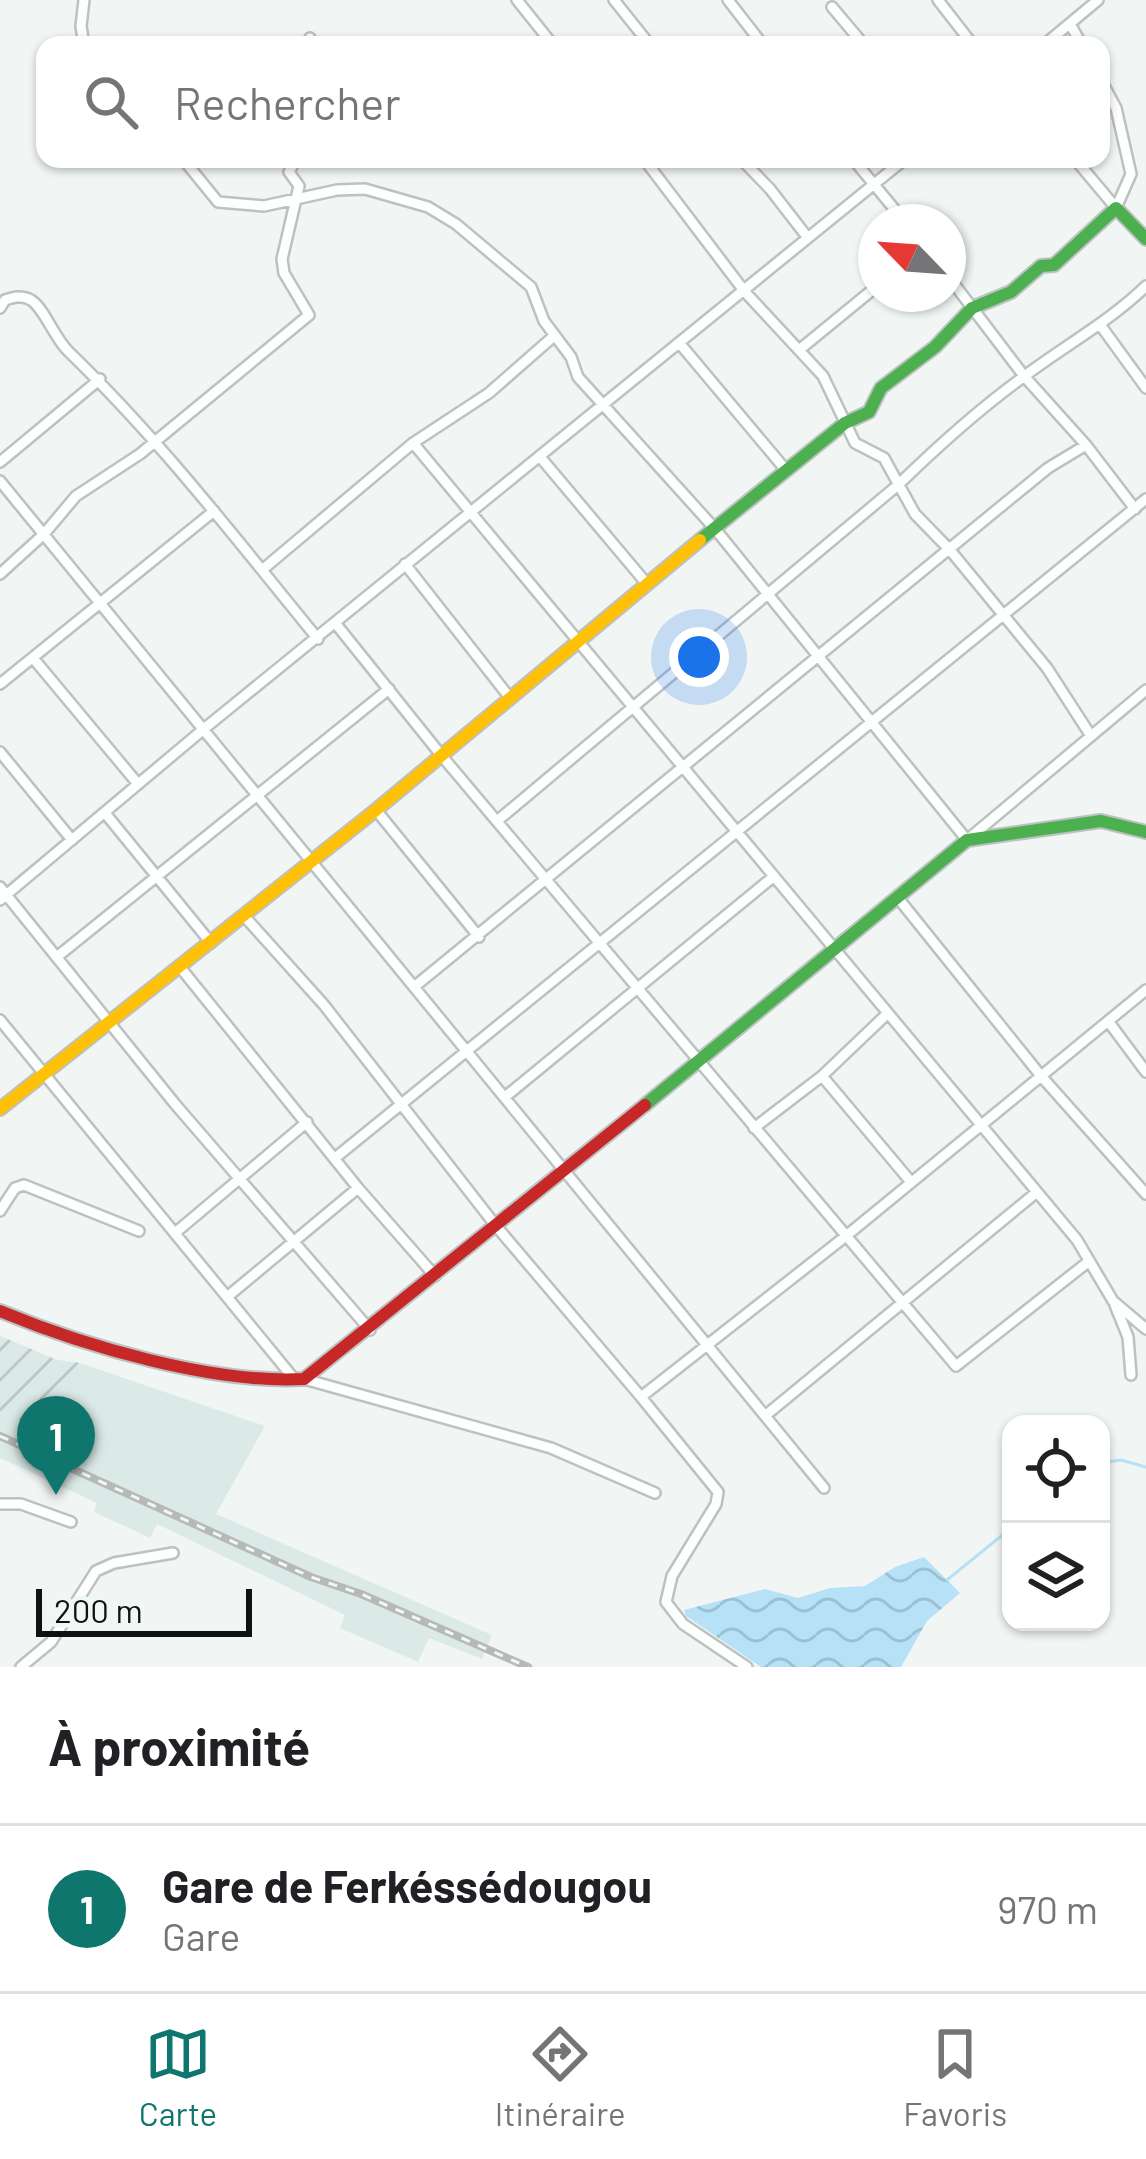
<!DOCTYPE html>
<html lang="fr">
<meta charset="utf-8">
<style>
body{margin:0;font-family:Barlow,sans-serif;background:#f2f2f2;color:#202124}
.controls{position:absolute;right:36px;bottom:36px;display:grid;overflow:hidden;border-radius:24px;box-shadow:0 3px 9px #0004}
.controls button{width:108px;height:108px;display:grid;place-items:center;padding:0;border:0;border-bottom:3px solid #e0e0e0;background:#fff;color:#202124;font:60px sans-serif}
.compass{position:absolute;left:858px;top:204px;width:108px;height:108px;border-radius:50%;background:#fff;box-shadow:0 3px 9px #0004;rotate:295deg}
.scale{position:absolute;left:36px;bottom:30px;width:216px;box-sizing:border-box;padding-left:12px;border:6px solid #0f1211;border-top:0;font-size:33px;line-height:42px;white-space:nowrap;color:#0f1211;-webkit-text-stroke:9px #eef9f6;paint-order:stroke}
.you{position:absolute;left:699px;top:657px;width:42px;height:42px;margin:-30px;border:9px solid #fff;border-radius:50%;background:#1a73e8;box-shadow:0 0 0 18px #1a73e833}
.badge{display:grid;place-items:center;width:78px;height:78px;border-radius:50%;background:#0f766e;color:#fff;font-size:39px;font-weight:700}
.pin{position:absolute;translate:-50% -99px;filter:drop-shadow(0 3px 6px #0008)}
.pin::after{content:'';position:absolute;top:63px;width:42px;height:36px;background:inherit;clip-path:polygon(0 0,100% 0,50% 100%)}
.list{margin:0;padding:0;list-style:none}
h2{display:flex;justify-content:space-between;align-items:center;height:156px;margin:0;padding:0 48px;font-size:51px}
h2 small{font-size:39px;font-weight:400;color:#757577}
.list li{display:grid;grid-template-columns:78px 1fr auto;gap:36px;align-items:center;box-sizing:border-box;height:168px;padding:0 48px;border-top:3px solid #e0e0e0}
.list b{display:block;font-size:45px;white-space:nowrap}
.list p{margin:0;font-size:39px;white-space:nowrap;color:#757577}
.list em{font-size:39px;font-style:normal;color:#757577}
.icon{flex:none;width:66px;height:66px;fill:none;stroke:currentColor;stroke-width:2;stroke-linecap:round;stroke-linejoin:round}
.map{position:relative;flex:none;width:1146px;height:1667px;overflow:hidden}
.search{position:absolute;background:#fff;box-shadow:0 3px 9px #0004;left:36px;right:36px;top:36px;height:132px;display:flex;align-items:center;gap:30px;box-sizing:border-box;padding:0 42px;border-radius:24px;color:#757577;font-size:45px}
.sheet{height:324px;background:#fff}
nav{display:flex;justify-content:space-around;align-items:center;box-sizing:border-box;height:168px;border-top:3px solid #e0e0e0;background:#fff;font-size:33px;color:#757577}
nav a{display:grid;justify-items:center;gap:6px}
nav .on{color:#0f766e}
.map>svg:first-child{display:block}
</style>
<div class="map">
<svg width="1146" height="1667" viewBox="0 0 1146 1667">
<defs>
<pattern id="industrial-furrows" width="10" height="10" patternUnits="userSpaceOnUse" patternTransform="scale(3)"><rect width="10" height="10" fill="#dceae7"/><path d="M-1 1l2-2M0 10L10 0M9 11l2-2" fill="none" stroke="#bcc8c5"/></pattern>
<pattern id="water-waves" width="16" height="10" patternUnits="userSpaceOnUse" patternTransform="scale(3)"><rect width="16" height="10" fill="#b6e1f6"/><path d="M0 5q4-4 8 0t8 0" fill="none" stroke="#9bc0d2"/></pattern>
</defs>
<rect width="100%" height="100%" fill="#f1f6f5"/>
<!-- built -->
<path fill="#dceae7" d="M 0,1336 L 57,1360 L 80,1363 L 265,1426 L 216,1514 L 492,1635 L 482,1659 L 429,1638 L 418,1662 L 340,1628 L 345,1615 L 157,1524 L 150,1538 L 94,1512 L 97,1503 L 0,1458 Z"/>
<!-- industrial -->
<path fill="url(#industrial-furrows)" d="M 0,1336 L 57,1360 L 80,1363 L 48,1433 L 0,1411 Z"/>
<!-- water -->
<path fill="url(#water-waves)" d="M 924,1557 L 960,1593 L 927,1621 L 901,1667 L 761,1667 L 686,1616 L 684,1610 L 765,1589 L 798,1598 L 830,1588 L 865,1586 L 895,1567 Z"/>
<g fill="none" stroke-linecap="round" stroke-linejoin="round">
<!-- stream -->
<path stroke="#b6e1f6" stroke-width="3" d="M 1101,1463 L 1121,1460 L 1146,1467
M 947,1580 L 1011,1528"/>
<!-- street casing -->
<g stroke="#bdc1c0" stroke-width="14">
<path id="street" d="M 84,0 L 81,26 L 84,45
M 517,0 L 553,45
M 614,0 L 650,45
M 728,0 L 763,45
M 938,0 L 973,45
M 832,7 L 864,45
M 1070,24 L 1082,45
M 310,38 L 312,45
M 1044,45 L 1098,0
M 183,159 L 218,202 L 264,206 L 337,190 L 365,189 L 428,207 L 456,224 L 531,287 L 544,321 L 571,357 L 578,377 L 716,530 L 967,840 L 1146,690
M 644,159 L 745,292 L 823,376 L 855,443 L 884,458 L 915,514 L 950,550 L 1047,668 L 1091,736
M 741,159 L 770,189 L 808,238
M 853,159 L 905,222
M 1075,159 L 1116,208 L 1131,174 L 1116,108 L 1101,80
M 823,160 L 825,159
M 948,276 L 1024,376 L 1086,445
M 0,308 L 5,300 C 14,297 22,295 31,300 C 45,309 54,338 69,352 C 162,442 236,539 318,639
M 1101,326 L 1146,388
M 681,345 L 785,469
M 799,350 L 876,287
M 413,443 L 1077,1240 L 1113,1301 L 1146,1329
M 541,458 L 647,584
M 0,462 L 100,379
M 0,481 L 824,1488
M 405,564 L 510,698
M 262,570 L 413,443 L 489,393 L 554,336
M 0,574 L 44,534 L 76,496 L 140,454 L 309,315 L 284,273 L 282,259 L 299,186 L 289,172 L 296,159
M 336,624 L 441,755 L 956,1366 L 1088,1262
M 33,658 L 138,784
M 0,684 L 214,511
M 0,752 L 72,840
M 376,810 L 479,937
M 105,813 L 211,943
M 497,821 L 898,485 C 939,445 980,408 1026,375 C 1066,345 1110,321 1146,286
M 0,887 L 175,1104 L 370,1330
M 898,898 L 1041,1076 L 1146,1194
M 0,900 L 205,728 L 905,159
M 245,917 L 324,1005 L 496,1226 L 641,1397
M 58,956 L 389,689
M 180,967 L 358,1188 L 435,1276
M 414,987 L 1048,468 L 1086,445 L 1135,509
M 0,1020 L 295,1380
M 1108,1021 L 1146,1072
M 822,1076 L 911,1182
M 505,1097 L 773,877
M 754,1128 L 822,1076 L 887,1014
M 335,1158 L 1146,499
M 0,1211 L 15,1188 L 24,1185 L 139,1231
M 175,1233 L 307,1122
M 227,1297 L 358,1188
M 1115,1305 L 1128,1337 L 1131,1375
M 304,1379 L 551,1448 L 655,1493
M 766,1415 L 1037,1192
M 0,1504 L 21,1504 L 71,1522
M 21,1667 L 51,1642 L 96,1571 L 114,1563 L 173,1553
M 747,1667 L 683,1624 L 666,1602 L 672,1576 L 716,1504 L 718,1492 L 641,1397 L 846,1236 L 1146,990"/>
</g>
<!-- fast casing -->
<g stroke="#bdc1c0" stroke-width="16">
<path id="fast" d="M 700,540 L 845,423 L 869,412 L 881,388 L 935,347 L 972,308 L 1011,292 L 1041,266 L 1054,265 L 1116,208 L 1146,239
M 645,1105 L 967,840 L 1101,821 L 1146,832"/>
</g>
<!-- slow casing -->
<g stroke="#bdc1c0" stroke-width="16">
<path id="slow" d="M 0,1109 L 376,810 L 700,540"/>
</g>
<!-- jam casing -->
<g stroke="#bdc1c0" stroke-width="16">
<path id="jam" d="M 0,1311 C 84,1346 213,1384 304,1379 L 645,1105"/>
</g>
<!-- street -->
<use href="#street" stroke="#fdfefe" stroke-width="9"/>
<!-- fast -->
<use href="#fast" stroke="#4caf50" stroke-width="12"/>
<!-- slow -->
<use href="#slow" stroke="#ffc107" stroke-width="12"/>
<!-- jam -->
<use href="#jam" stroke="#c62828" stroke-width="12"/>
<!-- rail casing -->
<g stroke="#b7b8b8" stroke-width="8">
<path id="rail" d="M 0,1436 L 311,1577 L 361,1594 L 528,1667"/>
</g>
<!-- rail -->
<use href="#rail" stroke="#eef9f6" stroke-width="3" stroke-dasharray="9" stroke-linecap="butt"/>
</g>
</svg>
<div class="controls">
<button><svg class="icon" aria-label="locate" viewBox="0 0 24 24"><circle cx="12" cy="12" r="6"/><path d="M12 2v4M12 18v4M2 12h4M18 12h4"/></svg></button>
<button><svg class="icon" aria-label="layers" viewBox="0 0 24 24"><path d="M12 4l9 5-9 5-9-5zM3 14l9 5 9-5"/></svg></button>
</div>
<svg class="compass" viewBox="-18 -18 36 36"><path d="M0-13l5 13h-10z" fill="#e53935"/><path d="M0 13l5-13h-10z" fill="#757577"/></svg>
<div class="scale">200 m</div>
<div class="you"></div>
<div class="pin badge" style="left:56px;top:1495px">1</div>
<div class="search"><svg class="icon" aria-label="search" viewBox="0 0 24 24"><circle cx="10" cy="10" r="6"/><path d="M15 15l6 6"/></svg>Rechercher</div>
</div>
<section class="sheet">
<h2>À proximité<small></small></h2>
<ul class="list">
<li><span class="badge">1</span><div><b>Gare de Ferkéssédougou</b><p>Gare</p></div><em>970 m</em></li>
</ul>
</section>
<nav>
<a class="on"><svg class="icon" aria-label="map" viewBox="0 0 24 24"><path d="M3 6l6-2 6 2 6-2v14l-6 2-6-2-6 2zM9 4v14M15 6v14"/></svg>Carte</a>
<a><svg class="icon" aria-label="directions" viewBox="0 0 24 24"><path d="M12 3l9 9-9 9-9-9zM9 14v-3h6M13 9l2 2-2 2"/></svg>Itinéraire</a>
<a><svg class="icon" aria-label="saved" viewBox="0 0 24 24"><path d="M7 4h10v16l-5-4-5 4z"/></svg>Favoris</a>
</nav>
